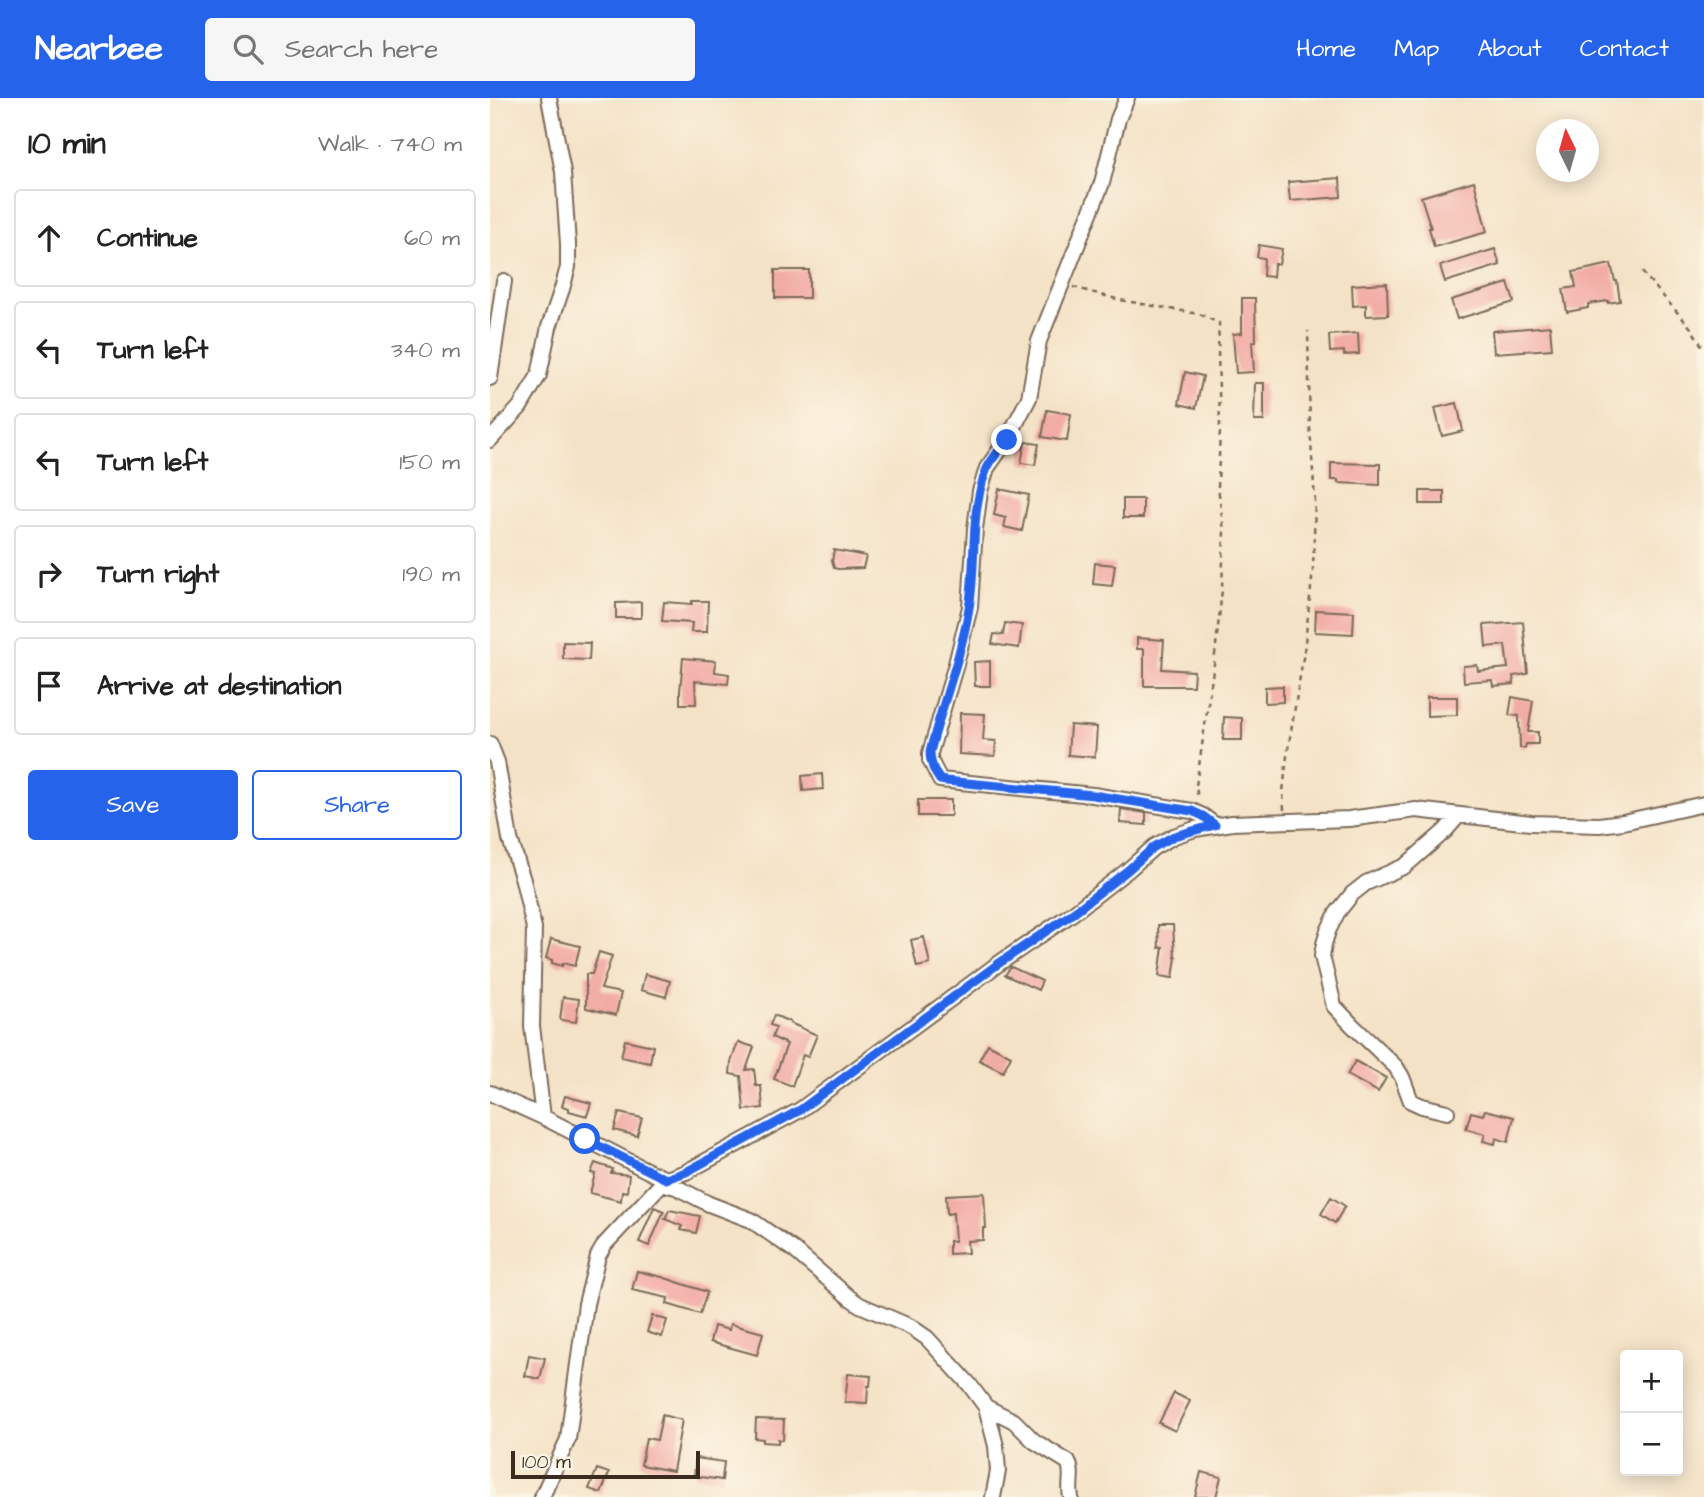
<!DOCTYPE html>
<meta charset="utf-8">
<style>
body{margin:0;font-family:"Architects Daughter",sans-serif;background:#f6f6f6;color:#222}
.controls{position:absolute;right:21px;bottom:21px;display:grid;overflow:hidden;border-radius:7px;box-shadow:0 4px 18px #0003}
.controls button{width:63px;height:63px;display:grid;place-items:center;padding:0;border:0;border-bottom:2px solid #e0e0e0;background:#fff;color:#222;font:35px sans-serif}
.compass{position:absolute;left:1046px;top:21px;width:63px;height:63px;border-radius:50%;background:#fff;box-shadow:0 4px 18px #0003;rotate:355deg}
.scale{position:absolute;left:21px;bottom:18px;width:189px;box-sizing:border-box;padding-left:7px;border:4px solid #3b2a1e;border-top:0;font-size:19px;line-height:24px;white-space:nowrap;color:#3b2a1e;-webkit-text-stroke:5px #fcf5e5;paint-order:stroke}
.stop{position:absolute;width:21px;height:21px;margin:-16px;border:5px solid #2563eb;border-radius:50%;background:#fff}
.stop.end{background:#2563eb;border-color:#fff;box-shadow:0 2px 7px #0008}
.list{margin:0;padding:0;list-style:none}
h2{display:flex;justify-content:space-between;align-items:center;height:91px;margin:0;padding:0 28px;font-size:30px}
h2 small{font-size:23px;font-weight:400;color:#767676}
.list li{display:grid;grid-template-columns:46px 1fr auto;gap:21px;align-items:center;box-sizing:border-box;height:98px;margin:0 14px 14px;padding:0 14px;border:2px solid #e0e0e0;border-radius:7px}
.list b{display:block;font-size:26px;white-space:nowrap}
.list em{font-size:23px;font-style:normal;color:#767676}
.actions{display:flex;gap:14px;padding:21px 28px}
.actions a{flex:1;padding:16px 0;border:2px solid #2563eb;border-radius:7px;text-align:center;font-size:24px;color:#2563eb}
.actions .main{background:#2563eb;color:#fff}
.icon{flex:none;width:38px;height:38px;fill:none;stroke:currentColor;stroke-width:2;stroke-linecap:round;stroke-linejoin:round}
.map{position:relative;flex:none;width:1214px;height:1399px;overflow:hidden}
header{display:flex;align-items:center;gap:42px;box-sizing:border-box;height:98px;padding:0 35px;background:#2563eb;color:#fff}
header strong{font-size:33px}
nav{display:flex;gap:38px;margin-inline-start:auto;font-size:24px}
.search{width:490px;height:63px;background:#f6f6f6;display:flex;align-items:center;gap:18px;box-sizing:border-box;padding:0 24px;border-radius:7px;color:#767676;font-size:26px}
main{display:flex}
aside{flex:1;background:#fff}
.map>svg:first-child{display:block}
</style>
<header>
<strong>Nearbee</strong>
<div class="search"><svg class="icon" aria-label="search" viewBox="0 0 24 24"><circle cx="10" cy="10" r="6"/><path d="M15 15l6 6"/></svg>Search here</div>
<nav><a>Home</a><a>Map</a><a>About</a><a>Contact</a></nav>
</header>
<main>
<aside>
<h2>10 min<small>Walk · 740 m</small></h2>
<ul class="list">
<li><svg class="icon" aria-label="ahead" viewBox="0 0 24 24"><path d="M12 20V5M6 11l6-6 6 6"/></svg><div><b>Continue</b></div><em>60 m</em></li>
<li><svg class="icon" aria-label="left" viewBox="0 0 24 24"><path d="M17 20v-9H6M10 6l-5 5 5 5"/></svg><div><b>Turn left</b></div><em>340 m</em></li>
<li><svg class="icon" aria-label="left" viewBox="0 0 24 24"><path d="M17 20v-9H6M10 6l-5 5 5 5"/></svg><div><b>Turn left</b></div><em>150 m</em></li>
<li><svg class="icon" aria-label="right" viewBox="0 0 24 24"><path d="M7 20v-9h11M14 6l5 5-5 5"/></svg><div><b>Turn right</b></div><em>190 m</em></li>
<li><svg class="icon" aria-label="arrive" viewBox="0 0 24 24"><path d="M6 21V4h12l-3 4 3 4H6"/></svg><div><b>Arrive at destination</b></div></li>
</ul>
<div class="actions"><a class="main">Save</a><a>Share</a></div>
</aside>
<div class="map">
<svg width="1214" height="1399" viewBox="0 0 1214 1399">
<rect width="100%" height="100%" fill="#fcf5e5"/>
<filter id="ink" filterUnits="userSpaceOnUse"><feTurbulence type="fractalNoise" baseFrequency=".0143" numOctaves="2"/><feDisplacementMap in="SourceGraphic" scale="14" xChannelSelector="R" yChannelSelector="G"/><feConvolveMatrix kernelMatrix="1 2 1 2 8 2 1 2 1" color-interpolation-filters="sRGB"/></filter>
<filter id="wash" filterUnits="userSpaceOnUse"><feTurbulence type="fractalNoise" baseFrequency=".00686" numOctaves="4" result="noise"/><feDisplacementMap in="SourceGraphic" scale="28" xChannelSelector="R" yChannelSelector="G"/><feGaussianBlur stdDeviation="1.57" result="paint"/><feColorMatrix in="noise" values="0 0 0 0 0 0 0 0 0 0 0 0 0 0 0 0 0 1.4 0 .05"/><feComposite in="paint" operator="in"/></filter>
<g filter="url(#wash)">
<rect width="100%" height="100%" fill="#f4e2c6"/>
<g id="blocks">
<!-- building -->
<path fill="#f2aca6" d="M 850,80 L 851,99 L 800,103 L 798,84 Z
M 984,83 L 997,134 L 944,149 L 939,130 L 941,130 L 931,99 Z
M 769,147 L 792,151 L 789,166 L 784,166 L 783,179 L 773,178 L 774,160 L 767,159 Z
M 1005,151 L 1010,167 L 955,184 L 950,168 Z
M 1121,166 L 1125,183 L 1127,183 L 1130,203 L 1118,205 L 1118,203 L 1098,206 L 1098,210 L 1077,214 L 1073,191 L 1086,189 L 1083,174 Z
M 285,172 L 319,172 L 319,200 L 285,200 Z
M 897,185 L 898,217 L 876,218 L 876,207 L 863,208 L 862,187 Z
M 1018,185 L 1024,204 L 967,221 L 961,202 Z
M 752,200 L 765,200 L 766,243 L 762,244 L 764,274 L 746,275 L 743,236 L 752,235 Z
M 1060,228 L 1062,251 L 1004,255 L 1002,233 Z
M 868,235 L 869,256 L 854,257 L 854,253 L 840,254 L 839,237 Z
M 695,274 L 713,278 L 706,310 L 689,306 Z
M 765,285 L 774,285 L 774,323 L 764,323 Z
M 967,305 L 973,333 L 952,338 L 945,310 Z
M 557,312 L 581,316 L 577,343 L 552,339 Z
M 535,344 L 549,346 L 545,367 L 531,365 Z
M 841,365 L 890,366 L 890,387 L 848,385 L 848,382 L 841,382 Z
M 509,391 L 539,397 L 532,433 L 514,429 L 516,420 L 504,417 Z
M 930,393 L 954,393 L 954,406 L 930,406 Z
M 633,401 L 653,401 L 653,420 L 633,420 Z
M 344,452 L 376,458 L 373,470 L 348,471 L 344,470 L 342,463 Z
M 605,465 L 625,467 L 622,488 L 603,486 Z
M 202,503 L 218,503 L 217,534 L 201,534 L 202,525 L 172,523 L 174,504 L 202,506 Z
M 151,504 L 151,520 L 126,520 L 126,505 Z
M 826,512 L 864,514 L 863,536 L 825,534 Z
M 1033,524 L 1038,576 L 1023,578 L 1024,586 L 1003,588 L 1002,582 L 974,584 L 973,568 L 987,567 L 988,573 L 1018,570 L 1015,547 L 996,549 L 994,527 Z
M 515,525 L 532,527 L 529,550 L 502,546 L 504,536 L 513,537 Z
M 647,540 L 674,542 L 672,571 L 704,573 L 703,588 L 654,588 L 654,551 L 647,551 Z
M 73,544 L 100,545 L 99,562 L 73,561 Z
M 193,560 L 226,563 L 225,574 L 239,576 L 238,586 L 205,583 L 206,606 L 190,606 L 190,593 Z
M 500,563 L 500,588 L 485,588 L 484,564 Z
M 793,588 L 793,604 L 775,605 L 775,589 Z
M 937,599 L 967,599 L 967,617 L 937,618 Z
M 1022,599 L 1043,603 L 1038,634 L 1048,634 L 1048,646 L 1036,646 L 1035,650 L 1030,650 L 1029,618 L 1019,617 Z
M 470,615 L 495,616 L 493,642 L 506,643 L 505,658 L 469,656 Z
M 734,619 L 752,620 L 752,642 L 733,642 Z
M 580,627 L 607,629 L 605,659 L 578,657 Z
M 332,676 L 333,691 L 313,693 L 312,678 Z
M 428,702 L 461,702 L 461,718 L 428,718 Z
M 631,711 L 656,715 L 656,727 L 630,725 Z
M 668,827 L 683,827 L 685,859 L 686,859 L 683,880 L 669,878 L 673,849 L 669,850 Z
M 434,839 L 440,866 L 427,869 L 421,842 Z
M 61,841 L 90,848 L 85,868 L 73,865 L 72,868 L 62,865 L 62,862 L 56,860 Z
M 109,854 L 122,858 L 111,891 L 131,895 L 126,917 L 96,910 L 96,876 L 102,876 Z
M 521,869 L 552,883 L 548,892 L 515,877 Z
M 155,876 L 180,883 L 176,899 L 151,892 Z
M 73,899 L 89,901 L 86,924 L 70,922 Z
M 284,917 L 300,924 L 300,925 L 327,937 L 318,959 L 313,957 L 302,988 L 284,981 L 297,946 L 282,939 L 286,929 L 280,927 Z
M 135,942 L 163,948 L 160,965 L 131,959 Z
M 248,944 L 264,949 L 256,972 L 264,971 L 266,988 L 271,988 L 273,1010 L 254,1012 L 251,978 L 240,976 L 241,964 Z
M 498,946 L 521,958 L 513,974 L 489,962 Z
M 865,963 L 896,980 L 888,994 L 857,977 Z
M 75,998 L 101,1005 L 97,1018 L 79,1013 L 79,1010 L 72,1008 Z
M 995,1012 L 1024,1019 L 1018,1044 L 1006,1040 L 1005,1046 L 993,1043 L 995,1036 L 976,1031 L 981,1014 L 993,1017 Z
M 129,1015 L 152,1020 L 147,1038 L 124,1032 Z
M 105,1065 L 123,1071 L 121,1075 L 139,1077 L 137,1094 L 132,1093 L 131,1103 L 100,1095 L 105,1076 L 101,1075 Z
M 494,1095 L 496,1130 L 493,1130 L 493,1142 L 477,1143 L 478,1155 L 459,1156 L 459,1143 L 465,1143 L 463,1115 L 457,1116 L 456,1097 Z
M 841,1099 L 855,1108 L 845,1125 L 831,1116 Z
M 164,1109 L 174,1113 L 159,1148 L 149,1144 Z
M 179,1112 L 210,1118 L 206,1135 L 191,1132 L 192,1128 L 175,1121 Z
M 147,1173 L 172,1179 L 217,1194 L 210,1216 L 177,1206 L 178,1200 L 142,1192 Z
M 162,1218 L 177,1222 L 172,1239 L 157,1234 Z
M 240,1226 L 273,1235 L 267,1257 L 220,1244 L 224,1228 L 239,1232 Z
M 39,1257 L 55,1260 L 50,1281 L 35,1278 Z
M 358,1276 L 381,1278 L 380,1288 L 378,1288 L 377,1305 L 355,1304 Z
M 684,1295 L 700,1303 L 685,1333 L 669,1325 Z
M 172,1317 L 192,1322 L 183,1373 L 151,1367 L 156,1340 L 167,1342 Z
M 266,1321 L 294,1322 L 293,1342 L 288,1341 L 288,1345 L 273,1344 L 273,1341 L 265,1340 Z
M 206,1360 L 234,1364 L 232,1382 L 204,1378 Z
M 107,1371 L 119,1375 L 111,1395 L 99,1391 Z
M 711,1374 L 731,1379 L 726,1399 L 705,1399 Z"/>
</g>
</g>
<g filter="url(#ink)">
<use href="#blocks" fill-opacity="0" stroke="#7c6a59" stroke-width="2"/>
<g fill="none" stroke-linecap="round" stroke-linejoin="round">
<!-- minor casing -->
<g stroke="#7c6a59" stroke-width="18">
<path id="minor" d="M 637,0 L 628,21 L 612,85 L 549,243 L 539,300 L 517,342 L 497,370 L 490,393 L 485,431 L 480,509 L 466,566 L 440,655 L 440,662 L 450,682 L 603,697 L 702,713 L 713,718 L 725,727
M 0,280 L 14,183
M 0,342 L 30,309 L 49,277 L 59,229 L 72,191 L 78,169 L 78,146 L 73,74 L 59,0
M 0,646 L 7,664 L 20,741 L 33,782 L 44,830 L 42,928 L 53,1019
M 0,995 L 53,1019 L 164,1076 L 176,1081 L 196,1074 L 310,1012 L 508,866 L 583,815 L 638,772 L 664,749 L 684,738 L 705,731 L 742,725 L 859,721 L 926,712 L 1041,725 L 1109,727 L 1133,724 L 1214,706
M 957,1014 L 932,1008 L 921,1003 L 912,979 L 906,969 L 863,928 L 844,908 L 832,858 L 834,846 L 838,833 L 847,815 L 862,796 L 876,785 L 915,768 L 955,733 L 969,717
M 172,1085 L 186,1089 L 219,1106 L 261,1122 L 304,1152 L 360,1200 L 370,1207 L 421,1229 L 437,1240 L 479,1286 L 496,1309 L 506,1348 L 508,1373 L 503,1399
M 496,1309 L 524,1323 L 544,1343 L 578,1364 C 584,1374 578,1388 581,1399
M 52,1399 L 78,1341 L 96,1206 L 108,1158 L 115,1146 L 176,1081"/>
</g>
<!-- path -->
<path stroke="#7c6a59" stroke-width="2.5" stroke-dasharray="5 5" stroke-linecap="butt" d="M 1152,174 L 1201,230 L 1214,251
M 583,189 L 630,202 L 709,216 L 729,225 L 728,253 L 730,330 L 728,389 L 734,433 L 732,492 L 724,566 L 706,688 L 708,701
M 794,712 L 793,694 L 797,658 L 814,554 L 823,472 L 825,403 L 820,330 L 818,233"/>
<!-- minor -->
<use href="#minor" stroke="#fff" stroke-width="14"/>
</g>
</g>
<g fill="none" stroke-linecap="round" stroke-linejoin="round" filter="url(#ink)">
<!-- route -->
<path stroke="#2563eb" stroke-width="9" d="M 95,1041 L 176,1081 L 196,1074 L 310,1012 L 508,866 L 583,815 L 638,772 L 664,749 L 684,738 L 725,727 L 713,718 L 702,713 L 603,697 L 456,683 L 450,682 C 444,674 440,664 440,654 C 452,606 471,560 479,510 C 487,465 479,417 496,373 C 500,362 510,352 517,342"/>
</g>
</svg>
<div class="controls">
<button>+</button>
<button>−</button>
</div>
<svg class="compass" viewBox="-18 -18 36 36"><path d="M0-13l5 13h-10z" fill="#e53935"/><path d="M0 13l5-13h-10z" fill="#767676"/></svg>
<div class="scale">100 m</div>
<div class="stop" style="left:95px;top:1041px"></div>
<div class="stop end" style="left:517px;top:342px"></div>
</div>
</main>
